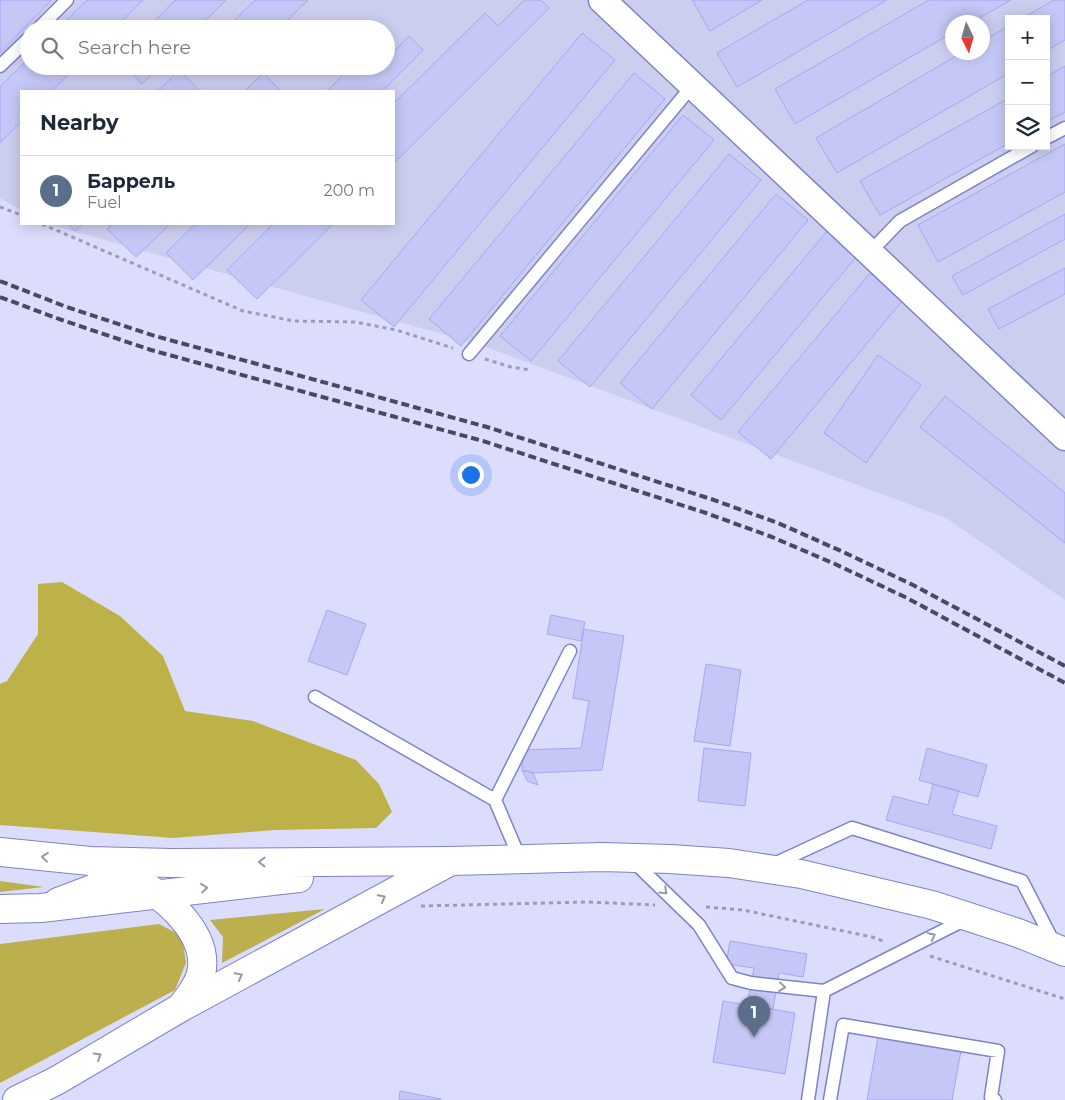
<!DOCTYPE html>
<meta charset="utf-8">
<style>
body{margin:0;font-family:Montserrat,sans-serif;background:#f2f2f3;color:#1f2937}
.controls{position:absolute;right:15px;top:15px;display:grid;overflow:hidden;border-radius:0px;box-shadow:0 2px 12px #0003}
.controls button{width:45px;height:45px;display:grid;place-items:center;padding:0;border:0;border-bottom:1px solid #e0e1e3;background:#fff;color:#1f2937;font:25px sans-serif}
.compass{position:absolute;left:945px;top:15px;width:45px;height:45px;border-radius:50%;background:#fff;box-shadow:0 2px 12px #0003;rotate:175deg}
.you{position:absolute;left:470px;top:474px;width:18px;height:18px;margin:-12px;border:4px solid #fff;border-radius:50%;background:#1a73e8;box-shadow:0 0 0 8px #1a73e833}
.badge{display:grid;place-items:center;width:32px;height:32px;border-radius:50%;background:#887e25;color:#fff;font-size:16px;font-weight:700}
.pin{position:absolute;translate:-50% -41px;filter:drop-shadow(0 1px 2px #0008)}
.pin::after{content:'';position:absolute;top:26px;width:18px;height:15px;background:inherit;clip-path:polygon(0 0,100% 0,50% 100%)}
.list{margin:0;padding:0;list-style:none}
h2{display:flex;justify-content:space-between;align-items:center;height:65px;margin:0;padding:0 20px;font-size:21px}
h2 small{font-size:16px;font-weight:400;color:#747a83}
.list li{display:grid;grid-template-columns:32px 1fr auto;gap:15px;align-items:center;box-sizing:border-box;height:70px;padding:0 20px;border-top:1px solid #e0e1e3}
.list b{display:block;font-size:19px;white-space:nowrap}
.list p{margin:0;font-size:16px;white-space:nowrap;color:#747a83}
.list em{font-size:16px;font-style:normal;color:#747a83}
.icon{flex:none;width:28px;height:28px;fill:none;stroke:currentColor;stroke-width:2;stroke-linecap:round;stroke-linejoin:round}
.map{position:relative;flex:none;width:1065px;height:1100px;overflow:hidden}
.search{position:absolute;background:#fff;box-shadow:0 2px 12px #0003;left:20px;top:20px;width:375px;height:55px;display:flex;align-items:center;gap:12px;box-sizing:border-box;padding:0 18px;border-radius:28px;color:#747a83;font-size:19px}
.panel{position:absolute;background:#fff;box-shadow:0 2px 12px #0003;left:20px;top:90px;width:375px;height:135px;border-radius:0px}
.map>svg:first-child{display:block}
</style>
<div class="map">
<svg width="1065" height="1100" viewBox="0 0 1065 1100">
<rect width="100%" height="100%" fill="#dcddfd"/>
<!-- built -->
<path fill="#cccef0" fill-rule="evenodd" d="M 0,0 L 1065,0 L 1065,600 L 946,518 L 478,344 L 47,224 L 394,224 L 394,91 L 21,91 L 21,210 L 0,198 ZM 1009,19 L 1046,19 L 1046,146 L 1009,146 ZM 952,22 L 982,22 L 982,52 L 952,52 ZM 29,29 L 386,29 L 386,66 L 29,66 Z"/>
<!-- green -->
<path fill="#bbb04d" d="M 0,881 L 44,887 L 0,892 Z
M 325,909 L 222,963 L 223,937 L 210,920 Z
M 159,924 L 182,936 L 186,963 L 175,990 L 0,1083 L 0,944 Z"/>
<!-- forest -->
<path fill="#bdb248" d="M 62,582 L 120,616 L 163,656 L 185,711 L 253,721 L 356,760 L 379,784 L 392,812 L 376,828 L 275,830 L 173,838 L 0,825 L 0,684 L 7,681 L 38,634 L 38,584 Z"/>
<!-- building -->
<path fill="#c5c7f6" stroke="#a6a7f3" d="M 0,0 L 52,0 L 0,53 Z
M 87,0 L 143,0 L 114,29 L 58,29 Z
M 175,0 L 226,0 L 197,29 L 147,29 Z
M 255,0 L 308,0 L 279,29 L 229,29 L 227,28 Z
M 524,0 L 541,0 L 549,8 L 394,163 L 394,103 L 485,13 L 498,26 Z
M 692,0 L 762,0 L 710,31 Z
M 808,0 L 887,0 L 737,87 L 717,53 Z
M 929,0 L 1011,0 L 972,22 L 952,22 L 952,33 L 795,124 L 775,89 Z
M 1054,0 L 1065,0 L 1065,40 L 1046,51 L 1046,19 L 1021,19 Z
M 1009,26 L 1009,73 L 837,173 L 816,138 L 963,52 L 982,52 L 982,41 Z
M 582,33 L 615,60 L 394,327 L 361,300 Z
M 409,36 L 423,50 L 382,91 L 327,91 L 352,66 L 374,66 L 377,69 L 379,66 L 386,66 L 386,59 Z
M 29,58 L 29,66 L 77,66 L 52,91 L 21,91 L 21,122 L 0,143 L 0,87 Z
M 125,66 L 160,66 L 142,84 Z
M 1065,66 L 1065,112 L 1046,122 L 1046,77 Z
M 179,70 L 200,91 L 158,91 Z
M 263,73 L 281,91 L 245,91 Z
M 634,73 L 665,99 L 461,346 L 429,319 Z
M 1009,98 L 1009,143 L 880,215 L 860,181 Z
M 683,115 L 714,140 L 531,361 L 500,336 Z
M 1065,144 L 1065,192 L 938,262 L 918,225 Z
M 729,154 L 761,180 L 590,387 L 558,361 Z
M 776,194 L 808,220 L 652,409 L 620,383 Z
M 1065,214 L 1065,239 L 963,295 L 952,276 Z
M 68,224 L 83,224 L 75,231 Z
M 113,224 L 170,224 L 136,257 L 107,229 Z
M 195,224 L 250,224 L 193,280 L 166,253 Z
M 273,224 L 333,224 L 257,299 L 227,270 Z
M 827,231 L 857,256 L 721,420 L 691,395 Z
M 1065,268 L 1065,294 L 999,329 L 988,309 Z
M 870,273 L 903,300 L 771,459 L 738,432 Z
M 878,355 L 921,385 L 866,463 L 824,433 Z
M 945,396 L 1065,493 L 1065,543 L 920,427 Z
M 327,610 L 366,624 L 347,675 L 308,661 Z
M 551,615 L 585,622 L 581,641 L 547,634 Z
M 584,629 L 624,636 L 602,770 L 533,773 L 522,770 L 522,750 L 581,748 L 589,701 L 573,698 Z
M 706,664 L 741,670 L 730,746 L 694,741 Z
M 704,748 L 751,753 L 745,806 L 698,801 Z
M 927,748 L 987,765 L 978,797 L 919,780 Z
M 522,770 L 533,773 L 538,785 L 527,781 Z
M 933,784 L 959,791 L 952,814 L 997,826 L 991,849 L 886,820 L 893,796 L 928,805 Z
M 730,941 L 807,954 L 803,977 L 779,973 L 773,1009 L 747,1005 L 754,968 L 726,964 Z
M 723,1001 L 795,1013 L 785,1074 L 713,1062 Z
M 878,1037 L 961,1051 L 952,1100 L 867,1100 Z
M 400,1091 L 441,1099 L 441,1100 L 399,1100 Z"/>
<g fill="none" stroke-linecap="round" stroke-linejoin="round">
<!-- lane casing -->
<g stroke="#8181ca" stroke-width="15">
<path id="lane" d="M 38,29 L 67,0
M 0,66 L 29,38
M 1046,138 L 1065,128
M 870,252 L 900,221 L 1032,146
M 469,354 L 693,85
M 315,697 L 495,800 L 520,859
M 495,800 L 570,651
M 633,861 L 699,925 L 732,978 L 751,983 L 824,991 L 966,919
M 772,865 L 852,828 L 1022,881 L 1055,945
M 808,1100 L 824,991
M 830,1100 L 843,1025 L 998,1051 L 991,1097 L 995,1100"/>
</g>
<!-- street casing -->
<g stroke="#8181ca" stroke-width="29">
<path id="street" d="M 602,0 L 1065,437"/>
</g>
<!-- secondary casing -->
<g stroke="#8181ca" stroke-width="30">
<path id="secondary" d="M 93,862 C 103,866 114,870 125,875 C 158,890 211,931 201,974 C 197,987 189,997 181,1007
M 58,902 L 134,873
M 17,1100 L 56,1081 L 180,1008 L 451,861"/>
</g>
<!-- highway casing -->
<g stroke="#8181ca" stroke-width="30">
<path id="highway" d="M 0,852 L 90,861 L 172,863 L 451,861 L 602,857 L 670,859 L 729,863 L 801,874 L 932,905 L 1018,933 L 1065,952
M 0,909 L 41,908 L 299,878"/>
</g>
<!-- path -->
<path stroke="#9b9bbb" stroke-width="3" stroke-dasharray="4 4" stroke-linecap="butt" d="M 0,207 L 21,215
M 42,224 L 243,311 L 294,321 L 355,322 L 396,330 L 453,348
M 485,359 L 511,367 L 531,370
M 421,906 L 588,902 L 655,905
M 706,907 L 743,910 L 872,937 L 886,942
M 930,956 L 1065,999"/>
<!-- lane -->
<use href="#lane" stroke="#fff" stroke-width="12"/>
<!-- street -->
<use href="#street" stroke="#fff" stroke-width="26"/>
<!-- secondary -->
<use href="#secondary" stroke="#fff" stroke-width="28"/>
<!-- highway -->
<use href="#highway" stroke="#fff" stroke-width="28"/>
<!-- rail -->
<path stroke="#484968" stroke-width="4" stroke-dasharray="8 4" stroke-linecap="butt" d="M 0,281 L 64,306 L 155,336 L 487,427 L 711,499 L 778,523 L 841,551 L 913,585 L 1065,666
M 0,297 L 59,319 L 151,350 L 483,441 L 706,513 L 772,537 L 835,564 L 907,598 L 1065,683"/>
</g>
<!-- one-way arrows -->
<defs><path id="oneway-chevron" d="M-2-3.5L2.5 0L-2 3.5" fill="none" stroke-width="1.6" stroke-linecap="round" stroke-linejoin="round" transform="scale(1.25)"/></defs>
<g stroke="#9898a7">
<use href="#oneway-chevron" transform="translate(45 857) rotate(-174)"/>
<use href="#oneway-chevron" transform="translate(262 862) rotate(180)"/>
<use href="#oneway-chevron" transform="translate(204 888) rotate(-6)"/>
<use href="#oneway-chevron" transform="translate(664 891) rotate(44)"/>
<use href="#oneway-chevron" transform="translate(382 898) rotate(-28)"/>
<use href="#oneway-chevron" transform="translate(932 936) rotate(-27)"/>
<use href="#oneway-chevron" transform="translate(239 976) rotate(-28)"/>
<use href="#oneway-chevron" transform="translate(782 987) rotate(6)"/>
<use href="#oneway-chevron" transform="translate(98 1056) rotate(-31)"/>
</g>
</svg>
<div class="controls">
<button>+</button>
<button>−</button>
<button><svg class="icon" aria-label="layers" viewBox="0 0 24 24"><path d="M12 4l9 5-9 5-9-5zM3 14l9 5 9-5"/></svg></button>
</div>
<svg class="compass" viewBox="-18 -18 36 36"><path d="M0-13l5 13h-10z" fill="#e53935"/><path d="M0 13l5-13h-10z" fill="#747a83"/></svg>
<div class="you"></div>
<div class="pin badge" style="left:754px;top:1037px;background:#5c6f8a">1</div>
<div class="search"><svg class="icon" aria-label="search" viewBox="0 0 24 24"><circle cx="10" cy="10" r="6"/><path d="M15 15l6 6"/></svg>Search here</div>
<section class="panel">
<h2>Nearby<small></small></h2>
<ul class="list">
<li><span class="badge" style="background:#5c6f8a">1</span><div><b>Баррель</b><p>Fuel</p></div><em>200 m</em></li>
</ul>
</section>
</div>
